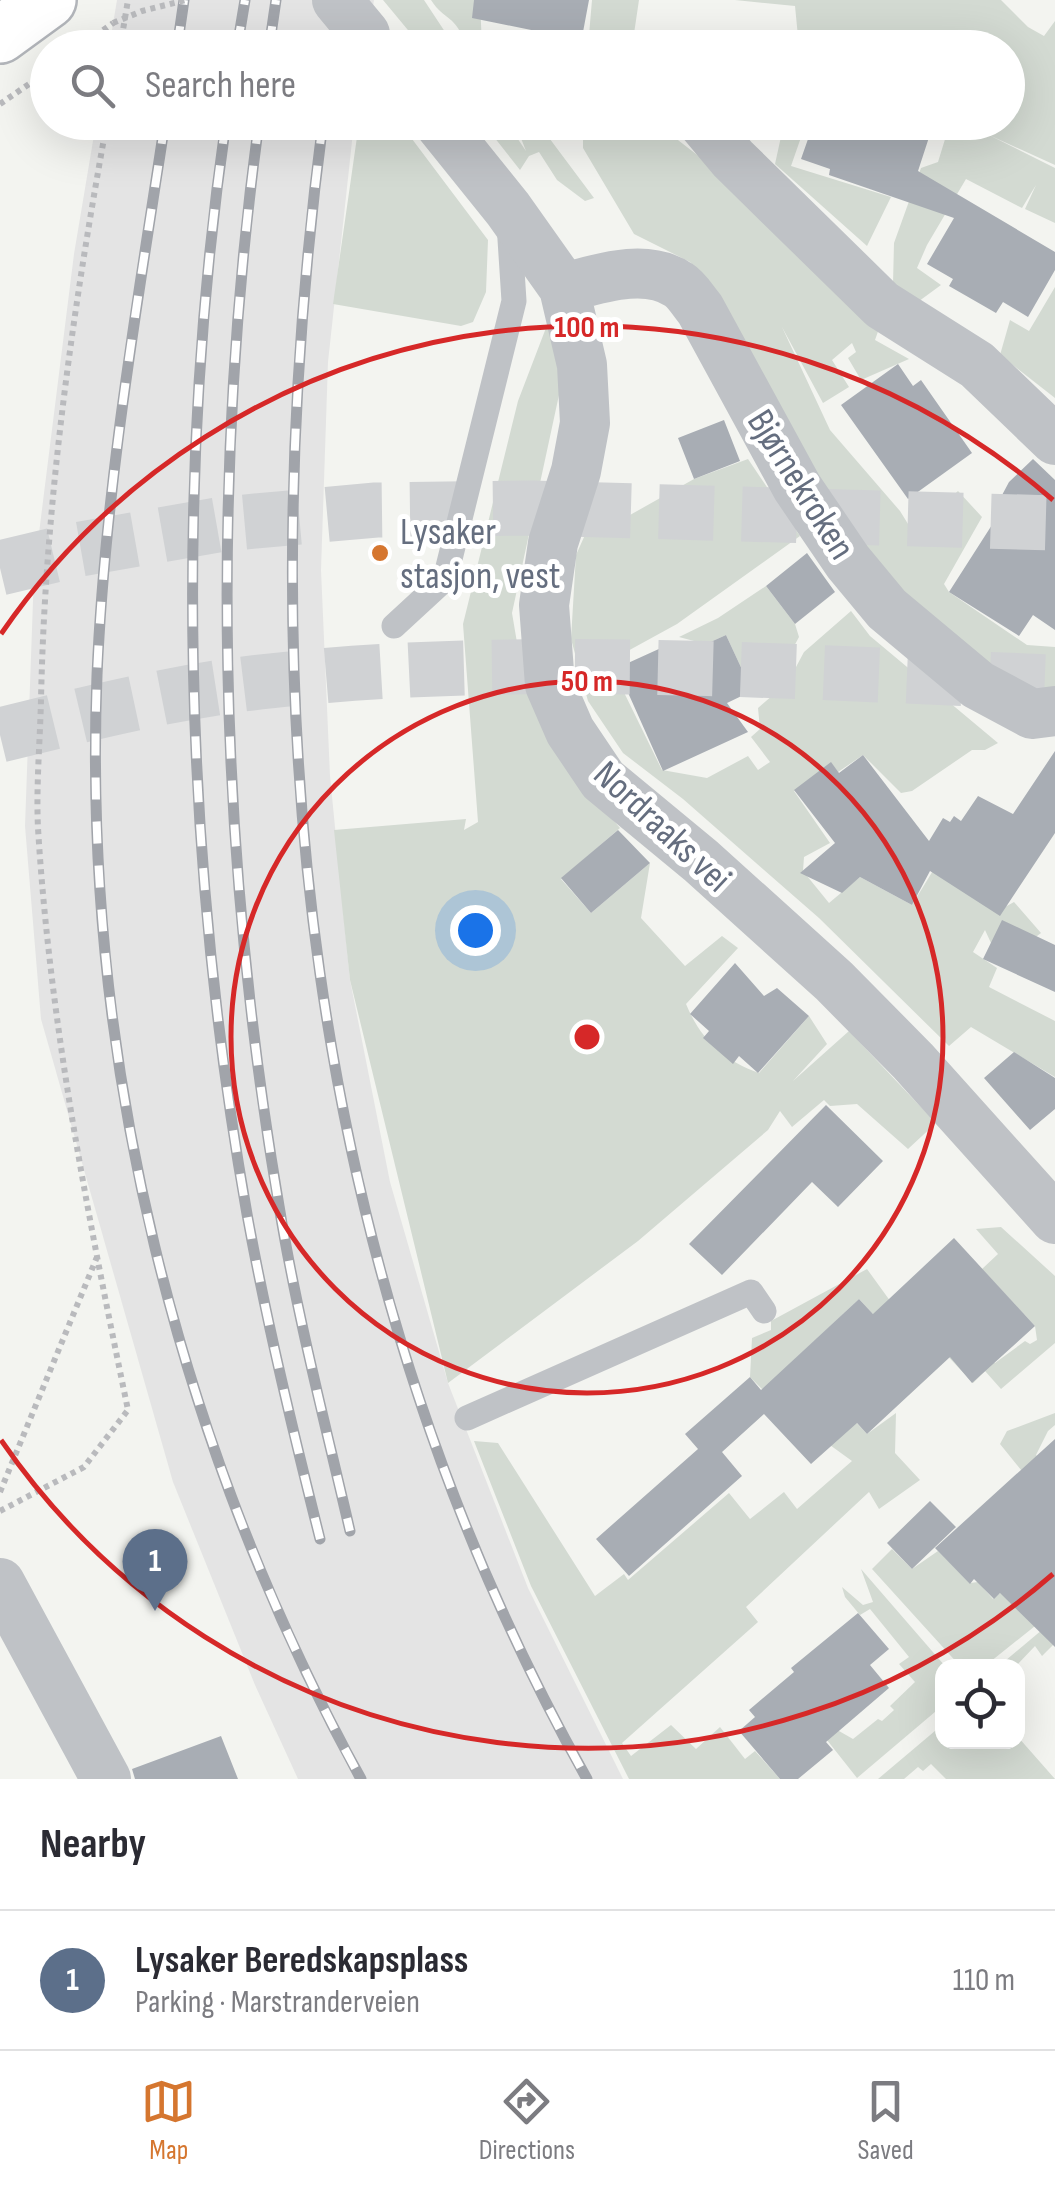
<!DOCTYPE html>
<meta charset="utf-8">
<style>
body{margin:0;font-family:"Sofia Sans Condensed",sans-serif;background:#f7f7f7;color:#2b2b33}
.controls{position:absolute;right:30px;bottom:30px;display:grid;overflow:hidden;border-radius:20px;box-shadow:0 10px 40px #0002}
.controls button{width:90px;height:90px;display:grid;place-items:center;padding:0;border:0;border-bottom:2px solid #e1e1e2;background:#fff;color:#2b2b33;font:50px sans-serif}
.you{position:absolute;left:475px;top:930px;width:35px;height:35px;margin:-25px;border:8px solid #fff;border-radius:50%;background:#1a73e8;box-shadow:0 0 0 15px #1a73e833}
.badge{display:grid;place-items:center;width:65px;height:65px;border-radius:50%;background:#d5762f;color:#fff;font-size:32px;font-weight:700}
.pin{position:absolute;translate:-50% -82px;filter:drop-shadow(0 2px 5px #0008)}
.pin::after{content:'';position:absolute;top:52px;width:35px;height:30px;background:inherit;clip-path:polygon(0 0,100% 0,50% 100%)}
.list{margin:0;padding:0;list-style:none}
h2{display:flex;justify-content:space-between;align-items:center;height:130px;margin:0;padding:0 40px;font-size:42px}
h2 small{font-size:32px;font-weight:400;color:#7c7c81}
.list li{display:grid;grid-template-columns:65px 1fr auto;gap:30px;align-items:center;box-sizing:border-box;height:140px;padding:0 40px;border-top:2px solid #e1e1e2}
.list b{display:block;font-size:38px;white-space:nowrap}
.list p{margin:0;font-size:32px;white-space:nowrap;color:#7c7c81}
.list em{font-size:32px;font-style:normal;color:#7c7c81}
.icon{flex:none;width:55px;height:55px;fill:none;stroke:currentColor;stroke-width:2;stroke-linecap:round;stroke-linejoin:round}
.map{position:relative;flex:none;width:1055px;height:1779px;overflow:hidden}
.search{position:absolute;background:#fff;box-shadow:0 10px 40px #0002;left:30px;right:30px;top:30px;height:110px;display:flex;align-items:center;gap:25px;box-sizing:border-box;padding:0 35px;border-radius:55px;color:#7c7c81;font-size:38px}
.sheet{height:270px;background:#fff}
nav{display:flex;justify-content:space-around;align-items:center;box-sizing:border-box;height:140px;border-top:2px solid #e1e1e2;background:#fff;font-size:28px;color:#7c7c81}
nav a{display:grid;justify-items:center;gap:5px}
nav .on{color:#d5762f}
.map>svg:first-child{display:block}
</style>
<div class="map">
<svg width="1055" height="1779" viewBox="0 0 1055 1779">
<rect width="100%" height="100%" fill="#f3f4f0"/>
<!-- built -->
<path fill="#e4e4e4" d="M 117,0 L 374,0 L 367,47 L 109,48 Z
M 96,123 L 354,123 L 328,362 L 321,570 L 330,776 L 350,980 L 390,1182 L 448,1383 L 528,1588 L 623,1779 L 298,1779 L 255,1685 L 173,1482 L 41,1019 L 25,826 L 34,573 L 74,254 Z"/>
<!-- green -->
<path fill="#d3dad2" d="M 383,0 L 424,0 L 455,47 L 422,47 Z
M 431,0 L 480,0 L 482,47 L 467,47 C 455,13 445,22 431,0 Z
M 592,0 L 639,0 L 632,47 L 588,47 Z
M 735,0 L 1001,0 L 1028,27 L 1044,36 L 1055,21 L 1055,165 L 989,135 L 1055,168 L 1055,223 L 1025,209 L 1036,185 L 1022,208 L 966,179 L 927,245 L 917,268 L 941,285 L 911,307 L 893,284 L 894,243 L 921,168 L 938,162 L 950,123 L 1008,122 L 1008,48 L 799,47 L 795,6 Z
M 359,123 L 400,123 L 488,240 L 486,292 L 473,322 L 461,326 L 333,304 Z
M 483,123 L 507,123 L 526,151 L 515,123 L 538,123 L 594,198 L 585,201 L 557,180 L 539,152 L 529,156 L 520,170 Z
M 583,123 L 656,123 L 723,175 L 881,323 L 875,340 L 909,359 L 861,380 L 848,358 L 856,352 L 852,343 L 832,360 L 849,387 L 823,403 L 782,327 L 830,430 L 900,511 L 913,532 L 958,491 L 982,517 L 944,584 L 949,592 L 1027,645 L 1055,647 L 1055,699 L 1018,688 L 885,586 L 808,478 L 719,299 L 690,262 L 634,234 L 583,148 Z
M 784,123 L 806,123 L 791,166 L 891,197 L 867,246 L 775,164 Z
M 1055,287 L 1055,398 L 1000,355 L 1010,320 L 1029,331 Z
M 549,320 L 562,381 L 512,613 L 524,684 L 566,765 L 620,828 L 561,879 L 591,913 L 650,863 L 641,918 L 685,966 L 722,936 L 738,948 L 686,1004 C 701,1040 723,1060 759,1073 L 809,1016 L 827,1044 L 793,1081 L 849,1031 L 936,1123 L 908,1149 L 857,1104 L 830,1106 L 824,1100 L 792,1127 L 780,1111 L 768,1130 L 638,1241 L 448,1383 L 350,980 L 334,830 L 466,819 L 464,830 L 478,822 L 463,624 L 518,401 Z
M 748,459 L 800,536 L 677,624 L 615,658 L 614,672 L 662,770 L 707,778 L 748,756 L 758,770 L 770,762 L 751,737 L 760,729 L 758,708 L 788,682 L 804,652 L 851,611 L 870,636 L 998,743 L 985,750 L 972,750 L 912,791 L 901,793 L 863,755 L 838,772 L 831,763 L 794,791 L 830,843 L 804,857 L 803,871 L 829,903 L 860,877 L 912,905 L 934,869 L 1005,907 L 1014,902 L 1041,933 L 1013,954 L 991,943 L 985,930 L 973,952 L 997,968 L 989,987 L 1055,1021 L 1055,1077 L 971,1027 L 949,1046 L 819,918 L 683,799 L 623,753 L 588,701 L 571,639 L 576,555 L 593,517 L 614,524 L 694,479 Z
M 766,586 L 795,624 L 799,637 L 779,674 L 752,691 L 726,635 L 697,648 L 694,641 L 679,637 L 718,618 Z
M 1001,1227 L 1055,1276 L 1055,1343 L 1001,1389 L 985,1371 L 973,1383 L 941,1349 L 982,1355 L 995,1363 L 1025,1341 L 1030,1344 L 1037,1340 L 1035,1326 L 982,1269 L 998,1254 L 976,1229 Z
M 867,1269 L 938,1367 L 930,1375 L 859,1299 L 796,1358 L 867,1434 L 896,1413 L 895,1453 L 920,1480 L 879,1509 L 869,1492 L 746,1607 L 758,1622 L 622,1743 L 631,1756 L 671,1725 L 696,1749 L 720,1727 L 745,1759 L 755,1751 L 780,1779 L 629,1779 L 531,1586 L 474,1441 L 498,1443 L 595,1596 L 624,1574 L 628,1580 L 729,1493 L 750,1519 L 784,1492 L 797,1509 L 852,1461 L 787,1414 L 750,1377 L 752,1338 L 771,1330 L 771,1321 Z
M 1055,1413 L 1055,1425 L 1048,1431 L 1036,1455 L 1055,1477 L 1055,1512 L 1000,1444 L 1007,1431 Z
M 892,1549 L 912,1569 L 938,1551 L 970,1583 L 978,1582 L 993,1599 L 1000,1593 L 1055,1610 L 985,1666 L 960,1666 L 872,1569 Z
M 861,1569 L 945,1666 L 942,1666 L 942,1706 L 857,1778 L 823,1735 L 830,1719 L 839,1731 L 853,1739 L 878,1719 L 882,1721 L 894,1710 L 890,1706 L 915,1682 L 899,1664 L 909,1657 L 870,1609 L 860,1615 L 845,1597 L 842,1587 L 863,1605 L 873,1602 Z
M 1055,1619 L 1055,1643 L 1042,1656 L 1035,1646 L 1016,1666 L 999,1666 Z
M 942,1725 L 942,1742 L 1018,1742 L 1018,1737 L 1055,1779 L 946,1779 L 931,1764 L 923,1771 L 918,1767 L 904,1779 L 878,1779 Z"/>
<!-- building -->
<path fill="#a8adb4" d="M 474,0 L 589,0 L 580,48 L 539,42 L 541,32 L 472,18 Z
M 814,122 L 934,122 L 918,171 L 1055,252 L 1055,270 L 1028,317 L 1003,302 L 996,313 L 949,286 L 953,279 L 927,264 L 954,218 L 829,175 L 830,169 L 801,159 Z
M 898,364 L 913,386 L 921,380 L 972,453 L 908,499 L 841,405 Z
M 724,420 L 740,461 L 694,479 L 678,438 Z
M 1033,459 L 1055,480 L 1055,630 L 1033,615 L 1019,636 L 949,592 L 1006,503 L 1001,497 L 1009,482 Z
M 807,553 L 835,592 L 795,624 L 766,586 Z
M 726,635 L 752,691 L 727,703 L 748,732 L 663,771 L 617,668 L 661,648 L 664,655 L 694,641 L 697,648 Z
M 1055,751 L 1055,833 L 1000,916 L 930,871 L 912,905 L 860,877 L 842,893 L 800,873 L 835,843 L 794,790 L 831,762 L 839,773 L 863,755 L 929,841 L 943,818 L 950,822 L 954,816 L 961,821 L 978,796 L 1013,814 Z
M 618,830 L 650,863 L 591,913 L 561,878 Z
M 1002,920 L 1055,945 L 1055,992 L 983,959 Z
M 735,963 L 764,996 L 777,988 L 809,1016 L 758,1073 L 739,1056 L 733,1064 L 703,1038 L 709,1031 L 690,1014 Z
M 1014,1052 L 1055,1078 L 1055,1109 L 1030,1130 L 984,1078 Z
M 826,1105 L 883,1161 L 838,1207 L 812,1182 L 722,1275 L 689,1244 Z
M 954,1238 L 1035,1326 L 972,1383 L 950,1357 L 867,1434 L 857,1423 L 811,1464 L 764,1414 L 722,1452 L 742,1476 L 629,1576 L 596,1539 L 698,1449 L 685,1434 L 750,1377 L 761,1390 L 859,1299 L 873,1314 Z
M 1055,1439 L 1055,1647 L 1000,1593 L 994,1599 L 974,1579 L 970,1584 L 935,1548 Z
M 930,1501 L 956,1527 L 912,1569 L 887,1543 Z
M 858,1613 L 889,1649 L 870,1665 L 889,1688 L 826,1742 L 833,1750 L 798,1779 L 780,1779 L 739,1731 L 755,1717 L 749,1710 L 794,1672 L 791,1668 Z
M 221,1736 L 238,1779 L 135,1779 L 132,1769 Z"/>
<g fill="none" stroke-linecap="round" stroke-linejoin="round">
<!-- highway-tunnel -->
<path stroke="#d0d2d4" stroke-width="55" stroke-dasharray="55 28" stroke-linecap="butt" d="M 0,568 L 75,550 L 223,524 L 376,510 L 533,508 L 1055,523
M 0,735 C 86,714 172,692 260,682 C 522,652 792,673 1055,682"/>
<!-- secondary casing -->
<g stroke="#b2b5ba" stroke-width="60">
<path id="secondary" d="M 0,35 L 48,0"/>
</g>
<!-- path -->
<path stroke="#b9babd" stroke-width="6" stroke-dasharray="5 5" stroke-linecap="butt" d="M 79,48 L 113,23
M 120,48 L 128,0
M 0,104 L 48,71
M 0,1492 L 97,1257
M 0,1511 L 84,1467 L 128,1410 C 88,1217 50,1025 38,828 C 36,786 40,742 41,700 C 45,506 72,313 107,122"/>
<!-- lane -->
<path stroke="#bfc2c6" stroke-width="25" d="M 394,626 L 445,579 L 514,301 L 509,224
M 467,1418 L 751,1292 L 764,1311"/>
<!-- street -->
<path stroke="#bfc2c6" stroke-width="50" d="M 438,122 L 508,209 L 564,288 L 582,365 L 585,423 L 576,471 L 553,543 L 544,605 L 550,685 L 570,731 L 603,780 L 701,861 L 834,981 L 913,1061 L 1055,1219
M 702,122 L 733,159 L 882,305 L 977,365 L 1055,440
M 564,288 C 598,279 646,262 679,285 C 687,290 694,302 700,309 L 797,487 L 848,562 L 887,609 L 978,685 L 1032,714 L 1055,711
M 0,1583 L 106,1779"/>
<!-- secondary -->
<use href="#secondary" stroke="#fff" stroke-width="55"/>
<!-- rail casing -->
<g stroke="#a1a4aa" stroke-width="11">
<path id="rail" d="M 177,48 L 184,0
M 237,48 L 245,0
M 269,48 L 276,0
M 333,48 L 341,0
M 165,122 C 137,306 105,489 97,675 C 82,1058 177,1444 361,1779
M 226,122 C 174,479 184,860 247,1214 C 267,1324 293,1431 320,1539
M 259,122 C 210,482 218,848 279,1206 C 297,1315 325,1423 350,1531
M 323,122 C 248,692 302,1271 587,1779"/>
</g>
<!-- rail -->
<use href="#rail" stroke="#fff" stroke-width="8" stroke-dasharray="22" stroke-linecap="butt"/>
<!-- path-bridge -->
<path stroke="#b9babd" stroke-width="6" stroke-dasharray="5 5" stroke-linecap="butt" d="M 113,23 L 142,11 L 186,0"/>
<!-- street-bridge -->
<path stroke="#bfc2c6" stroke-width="50" d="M 337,0 L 365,34"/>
</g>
<!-- distance rings -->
<g fill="none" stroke="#d62828" stroke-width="5">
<circle cx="587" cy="1037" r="356"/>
<path d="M1053 1574A711 711 0 0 1 1 1440M1 634A711 711 0 0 1 1053 500"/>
</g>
<!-- markers -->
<circle fill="#d5762f" stroke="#fff" stroke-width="4" cx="380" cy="553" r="10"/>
<g text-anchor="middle" stroke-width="10" stroke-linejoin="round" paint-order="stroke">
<!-- street labels -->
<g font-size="38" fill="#656e7f" stroke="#fff">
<text transform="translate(802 484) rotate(58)" y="13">Bjørnekroken</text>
<text transform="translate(663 826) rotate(43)" y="13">Nordraaks vei</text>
</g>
<!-- poi labels -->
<g font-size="38" fill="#656e7f" stroke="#fff" text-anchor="start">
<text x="400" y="544">Lysaker<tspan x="400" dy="44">stasjon, vest</tspan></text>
</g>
</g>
<circle cx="587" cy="1037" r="15" fill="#d62828" stroke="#fff" stroke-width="5"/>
<g font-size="30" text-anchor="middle" font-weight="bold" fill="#d62828" stroke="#fff" stroke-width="10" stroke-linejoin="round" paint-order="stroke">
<text x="587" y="337">100 m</text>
<text x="587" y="691">50 m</text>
</g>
</svg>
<div class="controls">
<button><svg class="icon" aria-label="locate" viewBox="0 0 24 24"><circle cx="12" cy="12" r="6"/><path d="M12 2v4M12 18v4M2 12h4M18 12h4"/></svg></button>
</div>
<div class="you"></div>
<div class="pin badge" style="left:155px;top:1611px;background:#5c6f8a">1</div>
<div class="search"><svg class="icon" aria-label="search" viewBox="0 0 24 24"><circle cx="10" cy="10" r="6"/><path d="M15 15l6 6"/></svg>Search here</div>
</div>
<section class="sheet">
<h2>Nearby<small></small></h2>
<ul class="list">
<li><span class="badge" style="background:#5c6f8a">1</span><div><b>Lysaker Beredskapsplass</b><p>Parking · Marstranderveien</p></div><em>110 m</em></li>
</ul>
</section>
<nav>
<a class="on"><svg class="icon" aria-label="map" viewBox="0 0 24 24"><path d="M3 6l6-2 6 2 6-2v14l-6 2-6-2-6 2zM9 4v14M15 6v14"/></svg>Map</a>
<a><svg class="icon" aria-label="directions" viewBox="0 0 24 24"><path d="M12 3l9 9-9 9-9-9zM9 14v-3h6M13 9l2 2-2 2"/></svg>Directions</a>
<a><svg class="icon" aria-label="saved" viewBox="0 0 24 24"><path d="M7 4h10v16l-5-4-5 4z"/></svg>Saved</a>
</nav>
